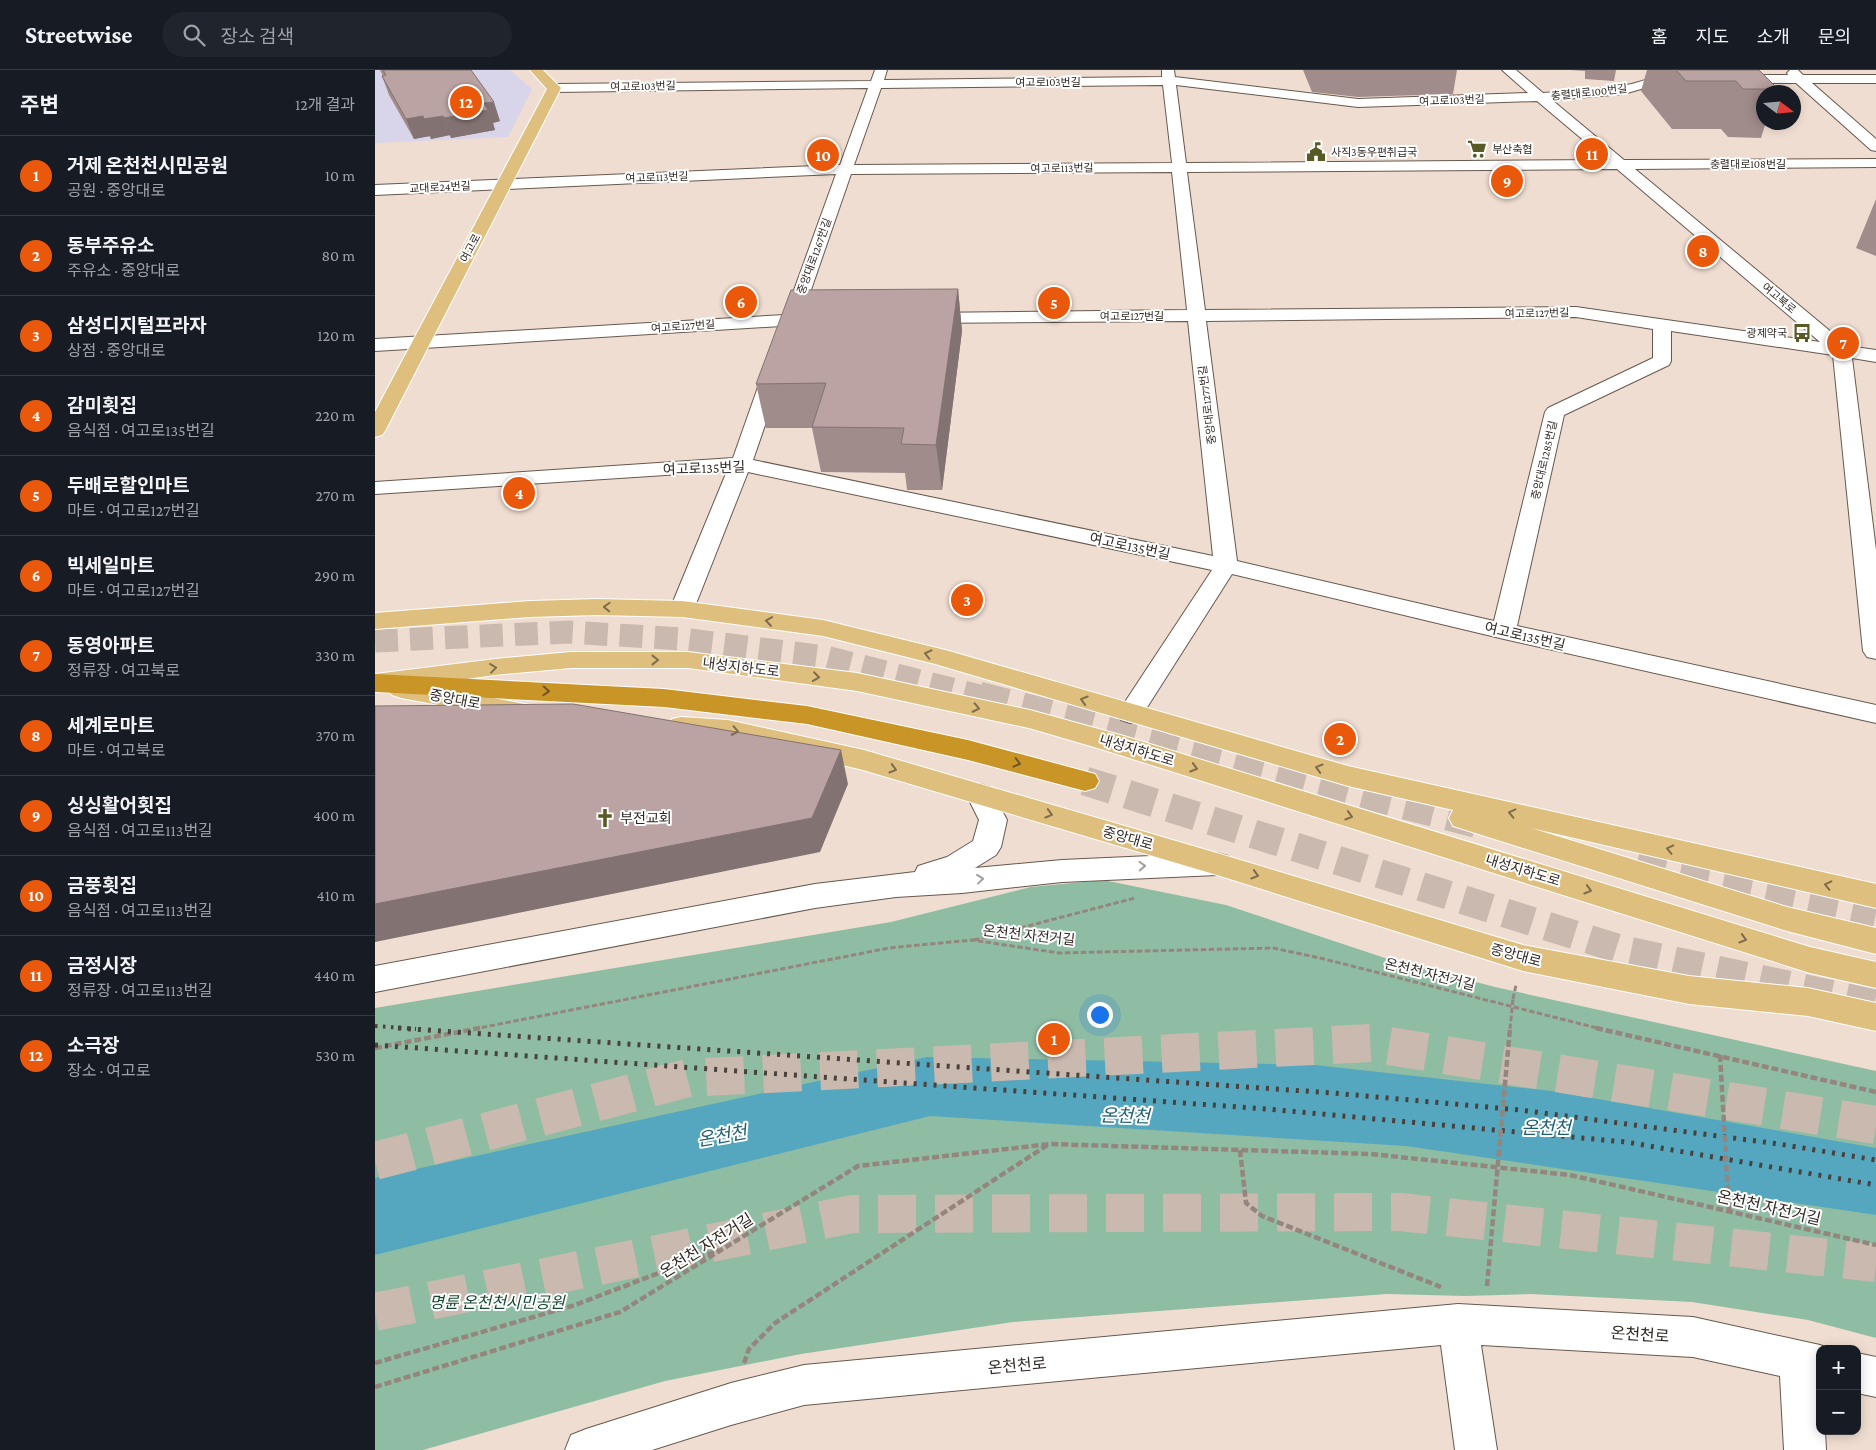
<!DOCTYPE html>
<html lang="ko">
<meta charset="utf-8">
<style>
body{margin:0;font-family:"Crimson Pro","Noto Sans KR",serif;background:#20242c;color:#f1f3f6}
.controls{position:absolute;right:15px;bottom:15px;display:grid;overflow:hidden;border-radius:10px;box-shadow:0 2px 12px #0003}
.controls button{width:45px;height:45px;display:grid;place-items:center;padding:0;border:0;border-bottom:1px solid #363941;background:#171b24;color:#f1f3f6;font:25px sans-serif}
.compass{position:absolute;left:1381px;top:15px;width:45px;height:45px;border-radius:50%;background:#171b24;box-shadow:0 2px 12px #0003;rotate:106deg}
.you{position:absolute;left:724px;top:944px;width:18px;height:18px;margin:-12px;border:4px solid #fff;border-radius:50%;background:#1a73e8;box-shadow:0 0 0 8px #1a73e833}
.badge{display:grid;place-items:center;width:32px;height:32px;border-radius:50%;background:#ea580c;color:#fff;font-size:16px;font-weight:700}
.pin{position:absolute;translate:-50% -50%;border:2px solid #fff;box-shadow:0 1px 5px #0006}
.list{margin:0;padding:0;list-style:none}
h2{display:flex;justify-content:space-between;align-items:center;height:65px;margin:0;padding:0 20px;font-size:21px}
h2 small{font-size:16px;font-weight:400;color:#9ea1a6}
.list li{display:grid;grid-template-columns:32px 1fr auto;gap:15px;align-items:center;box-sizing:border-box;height:80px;padding:0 20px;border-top:1px solid #363941}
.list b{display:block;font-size:19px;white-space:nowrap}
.list p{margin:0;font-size:16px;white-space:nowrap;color:#9ea1a6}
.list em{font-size:16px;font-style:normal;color:#9ea1a6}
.icon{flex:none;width:28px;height:28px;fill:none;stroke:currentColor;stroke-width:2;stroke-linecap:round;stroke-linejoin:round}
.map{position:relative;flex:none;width:1501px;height:1380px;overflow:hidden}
header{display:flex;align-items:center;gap:30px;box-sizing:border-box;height:70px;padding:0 25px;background:#171b24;border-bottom:1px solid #363941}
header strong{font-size:24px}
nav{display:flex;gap:28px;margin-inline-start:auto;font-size:18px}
.search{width:350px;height:45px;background:#20242c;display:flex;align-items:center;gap:12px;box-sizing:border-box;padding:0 18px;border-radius:28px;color:#9ea1a6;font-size:19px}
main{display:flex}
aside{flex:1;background:#171b24}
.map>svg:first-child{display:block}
</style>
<header>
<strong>Streetwise</strong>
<div class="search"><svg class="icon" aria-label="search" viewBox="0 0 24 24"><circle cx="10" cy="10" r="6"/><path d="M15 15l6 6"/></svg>장소 검색</div>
<nav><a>홈</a><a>지도</a><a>소개</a><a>문의</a></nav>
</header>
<main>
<aside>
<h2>주변<small>12개 결과</small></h2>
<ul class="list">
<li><span class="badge">1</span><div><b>거제 온천천시민공원</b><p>공원 · 중앙대로</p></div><em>10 m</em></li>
<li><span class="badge">2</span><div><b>동부주유소</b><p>주유소 · 중앙대로</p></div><em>80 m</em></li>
<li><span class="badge">3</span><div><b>삼성디지털프라자</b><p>상점 · 중앙대로</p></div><em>120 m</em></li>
<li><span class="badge">4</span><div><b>감미횟집</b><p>음식점 · 여고로135번길</p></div><em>220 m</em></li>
<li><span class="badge">5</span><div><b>두배로할인마트</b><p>마트 · 여고로127번길</p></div><em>270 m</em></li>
<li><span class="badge">6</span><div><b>빅세일마트</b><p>마트 · 여고로127번길</p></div><em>290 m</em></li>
<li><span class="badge">7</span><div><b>동영아파트</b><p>정류장 · 여고북로</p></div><em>330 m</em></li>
<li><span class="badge">8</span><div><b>세계로마트</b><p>마트 · 여고북로</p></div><em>370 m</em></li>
<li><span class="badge">9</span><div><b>싱싱활어횟집</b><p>음식점 · 여고로113번길</p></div><em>400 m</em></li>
<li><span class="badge">10</span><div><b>금풍횟집</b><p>음식점 · 여고로113번길</p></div><em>410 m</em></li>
<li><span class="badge">11</span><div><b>금정시장</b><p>정류장 · 여고로113번길</p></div><em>440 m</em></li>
<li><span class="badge">12</span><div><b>소극장</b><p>장소 · 여고로</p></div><em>530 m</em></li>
</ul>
</aside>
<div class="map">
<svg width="1501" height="1380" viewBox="0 0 1501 1380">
<rect width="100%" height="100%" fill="#f0ddd1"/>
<!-- education -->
<path fill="#d8d4ea" d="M 0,0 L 135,0 L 157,19 L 133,67 L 0,73 Z"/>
<!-- green -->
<path fill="#8fbda3" d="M 728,810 L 851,835 L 1016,890 L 1120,917 L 1501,1001 L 1501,1268 L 1433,1250 L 1317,1232 L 1156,1224 L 1091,1226 L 1012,1224 L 638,1252 L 426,1284 L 290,1311 L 48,1380 L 0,1380 L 0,938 L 516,852 L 656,817 Z"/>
<!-- water -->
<path fill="#54a7be" d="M 552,987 L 940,995 L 1177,1021 L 1501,1078 L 1501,1145 L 1031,1076 L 555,1046 L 0,1185 L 0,1108 Z"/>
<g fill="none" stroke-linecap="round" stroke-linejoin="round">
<!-- highway-tunnel-far2 -->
<path stroke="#cab9af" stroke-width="23" stroke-dasharray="23 12" stroke-linecap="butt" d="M 0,571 L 194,562 L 307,569 L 451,587 L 608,627"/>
<!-- highway-tunnel-far1 -->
<path stroke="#cab9af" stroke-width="29" stroke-dasharray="29 15" stroke-linecap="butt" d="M 604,626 L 1112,756
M 710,711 L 1248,880 L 1501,934
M 1262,794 L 1501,843"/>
<!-- highway-tunnel -->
<path stroke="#cab9af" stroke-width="38" stroke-dasharray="38 19" stroke-linecap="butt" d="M 0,1091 L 313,1008 L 996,973 L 1501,1055
M 0,1242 L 477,1144 L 1025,1142 L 1501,1193"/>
<!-- minor casing -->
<g stroke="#68584d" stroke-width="2">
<path id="minor" d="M 500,0 L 512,0 L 509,10 L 787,7 L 787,0 L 799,0 L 800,7 L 983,29 L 1153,23 L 1127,0 L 1141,0 L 1168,23 C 1194,21 1220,20 1245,16 C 1268,14 1286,0 1310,6 L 1311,9 L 1310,12 L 1286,13 L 1249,24 L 1177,30 L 1249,90 L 1501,89 L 1501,97 L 1260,99 L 1473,276 L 1501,280 L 1501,292 L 1477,288 L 1501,480 L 1501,589 L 1492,587 L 1488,581 L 1458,285 L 1296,261 L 1296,291 L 1294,295 L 1189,345 L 1142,556 L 1501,635 L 1501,653 L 1129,569 L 857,504 L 764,650 L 755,653 L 746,650 L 742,644 L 837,500 L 373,402 L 319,539 L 316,544 L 307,547 L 298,544 L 295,539 L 352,401 L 0,424 L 0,412 L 358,388 L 389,300 L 392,296 L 399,294 L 406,296 L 409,300 L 378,390 L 838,486 L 813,251 L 548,253 L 542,252 L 539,248 L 542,244 L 548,243 L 812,240 L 797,102 L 476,104 L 428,243 L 449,244 L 452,248 L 449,252 L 424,255 L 421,259 L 415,260 L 409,259 L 406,256 L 0,281 L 0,269 L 410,245 L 461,104 L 0,125 L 0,115 L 465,95 L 493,18 L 179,22 L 172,18 L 179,14 L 496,11 ZM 788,15 L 797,93 L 479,95 L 506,18 ZM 801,15 L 983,37 L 1162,31 L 1232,90 L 811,93 ZM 1242,99 L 1445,272 L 1201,237 L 830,240 L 812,102 ZM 1201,247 L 1278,259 L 1278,288 L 1173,338 L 1170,342 L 1119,551 L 862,491 L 831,251 Z
M 1415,0 L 1423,0 L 1428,5 L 1501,5 L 1501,13 L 1437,13 L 1501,69 L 1501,81 L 1496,80 L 1421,13 L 1355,13 L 1349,9 L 1355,5 L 1413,5 L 1412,3 Z
M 605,714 L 615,717 L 632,750 L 626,777 L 621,785 L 600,798 L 687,790 L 842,783 L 853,786 L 857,794 L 853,802 L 842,805 L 687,812 L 587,823 L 521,827 L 440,838 L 0,922 L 0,896 L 440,814 L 540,802 L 543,796 L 572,787 L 598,771 L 604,750 L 591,724 L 595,717 Z
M 1083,1234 L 1318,1247 L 1445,1275 L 1455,1279 L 1445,1279 L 1445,1361 L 1450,1361 L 1451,1380 L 1409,1380 L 1405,1306 L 1318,1287 L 1106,1275 L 1122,1380 L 1080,1380 L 1066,1275 L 429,1335 L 356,1355 L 277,1380 L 190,1380 L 196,1365 L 211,1359 L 356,1313 L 429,1295 Z
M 1482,1283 L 1501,1287 L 1501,1327 L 1482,1323 Z"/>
</g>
<!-- major casing -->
<g stroke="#fff" stroke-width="2">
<path id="major" d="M 155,0 L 168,0 L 186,18 L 10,361 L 7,365 L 0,367 L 0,342 L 172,19 Z
M 222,529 L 307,531 L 448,550 L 574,581 L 973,696 L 1501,814 L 1501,838 L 1156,758 L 1412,837 L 1501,858 L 1501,884 L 1412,861 L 1078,756 L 1074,748 L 1078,740 L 973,716 L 560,594 L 448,566 L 307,547 L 222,545 L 155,547 L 0,559 L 0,543 L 155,531 Z
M 196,582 L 313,582 L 482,603 L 655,640 L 749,666 L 1435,877 L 1501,892 L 1501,918 L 1435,903 L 729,680 L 654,658 L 482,621 L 313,598 L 196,598 L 120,605 L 50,615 L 160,636 L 164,642 L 160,648 L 151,651 L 26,628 L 17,625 L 13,620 L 0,622 L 0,604 L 120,589 Z
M 306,647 L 353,650 L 489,680 L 842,783 L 1148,875 L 1314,906 L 1433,918 L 1501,933 L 1501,961 L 1433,946 L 1314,934 L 1148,901 L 842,805 L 488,700 L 353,668 L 306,665 L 297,663 L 293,656 L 297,649 Z"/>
</g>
<!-- highway casing -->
<g stroke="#fff" stroke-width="2">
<path id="highway" d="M 0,604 L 289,619 L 432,636 L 593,670 L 720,704 L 724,711 L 720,718 L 710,721 L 593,690 L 432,654 L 289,637 L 0,622 Z"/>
</g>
<!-- path-far1 -->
<path stroke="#94867e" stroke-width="3" stroke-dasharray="5.5 2.5" stroke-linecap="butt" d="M 599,870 L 760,828
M 1138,929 L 1141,915
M 99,959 L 514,878 L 597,870 L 684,883 L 898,878 L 945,888 L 1226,959"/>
<!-- path -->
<path stroke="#94867e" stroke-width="4.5" stroke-dasharray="7 3" stroke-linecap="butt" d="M 1221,958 L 1501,1022
M 0,978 L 105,958
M 865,1080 L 871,1133 L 887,1146 L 1066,1217
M 0,1293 L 200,1235 L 344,1180
M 369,1293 L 374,1279 L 400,1253 L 674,1074
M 0,1317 L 245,1242 L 483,1096 L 675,1074 L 996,1084 L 1195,1105 L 1501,1175"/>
<!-- minor -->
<use href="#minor" fill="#fff" fill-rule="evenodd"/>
<!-- major -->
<use href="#major" fill="#dfbf7d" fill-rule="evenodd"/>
<!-- highway -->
<use href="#highway" fill="#ca9527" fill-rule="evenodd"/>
<!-- rail-far1 -->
<path stroke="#4a413c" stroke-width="4" stroke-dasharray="2.5 5.5" stroke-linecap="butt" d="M 0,956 L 41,959"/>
<!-- rail -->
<path stroke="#4a413c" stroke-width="5" stroke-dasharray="3 7" stroke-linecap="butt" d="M 23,958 L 958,1023 L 1145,1040 L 1404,1074 L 1501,1090
M 0,975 L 892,1039 L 1251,1072 L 1501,1115"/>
<!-- path-bridge-far1 -->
<path stroke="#94867e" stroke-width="3" stroke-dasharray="5.5 2.5" stroke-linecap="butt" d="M 1135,959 L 1138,929"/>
<!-- path-bridge -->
<path stroke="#94867e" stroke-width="4.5" stroke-dasharray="7 3" stroke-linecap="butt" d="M 1345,985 L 1354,1141
M 1112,1216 L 1135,958"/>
</g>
<!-- wall -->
<path fill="#a08c8b" d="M 5,0 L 96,0 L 125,51 L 118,53 L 120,60 L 76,68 L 75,65 L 56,69 L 55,66 L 39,69 L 14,25 L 7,6 L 8,6 Z
M 928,0 L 1082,0 L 1078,24 L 983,27 L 937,22 Z
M 1194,0 L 1241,0 L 1239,11 L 1210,9 L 1210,1 Z
M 1272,0 L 1384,0 L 1403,19 L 1401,22 L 1388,22 L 1388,52 L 1391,52 L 1386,68 L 1353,67 L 1346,59 L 1297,59 L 1266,21 Z
M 1501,129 L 1501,186 L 1481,178 Z
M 583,219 L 587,261 L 567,420 L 532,420 L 530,403 L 446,402 L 437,358 L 391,358 L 381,314 Z"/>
<!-- shaded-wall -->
<path fill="#827271" d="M 119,32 L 125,51 L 118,53 L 120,60 L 76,68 L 69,48 L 109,33 Z
M 48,46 L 55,66 L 39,69 L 31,49 Z
M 68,46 L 75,65 L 56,69 L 49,49 Z
M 583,219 L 587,261 L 567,420 L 561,375 Z
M 466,680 L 473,714 L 445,782 L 0,872 L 0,834 Z"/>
<!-- building -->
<path fill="#baa3a2" stroke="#827271" d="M 8,0 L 96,0 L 119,32 L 109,33 L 113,40 L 69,48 L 68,46 L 49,49 L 48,46 L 31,49 L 7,6 L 11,5 Z
M 1301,0 L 1384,0 L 1403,19 L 1368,19 L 1361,11 L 1311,11 Z
M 583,219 L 561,375 L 526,374 L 529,358 L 437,357 L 451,313 L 381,314 L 416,220 Z
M 198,634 L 466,680 L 437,748 L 0,834 L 0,636 Z"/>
<!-- one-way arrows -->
<defs><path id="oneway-chevron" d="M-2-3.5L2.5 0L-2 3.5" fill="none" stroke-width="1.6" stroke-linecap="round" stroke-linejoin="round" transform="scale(1.25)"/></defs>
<g stroke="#7f6c4d">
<use href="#oneway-chevron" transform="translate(232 537) rotate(-178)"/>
<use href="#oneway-chevron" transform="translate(394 551) rotate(-172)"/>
<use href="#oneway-chevron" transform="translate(553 584) rotate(-166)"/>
<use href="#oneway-chevron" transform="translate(280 590)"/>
<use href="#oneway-chevron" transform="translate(118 598) rotate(-7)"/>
<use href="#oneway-chevron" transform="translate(441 607) rotate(8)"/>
<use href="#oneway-chevron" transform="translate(709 630) rotate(-163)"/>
<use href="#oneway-chevron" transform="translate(601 638) rotate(12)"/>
<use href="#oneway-chevron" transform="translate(360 661) rotate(12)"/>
<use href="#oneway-chevron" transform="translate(819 698) rotate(17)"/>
<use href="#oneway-chevron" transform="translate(944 698) rotate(-164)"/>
<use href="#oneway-chevron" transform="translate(518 699) rotate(16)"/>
<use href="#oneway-chevron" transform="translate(1137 743) rotate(-167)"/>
<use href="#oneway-chevron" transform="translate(674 744) rotate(16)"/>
<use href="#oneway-chevron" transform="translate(974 746) rotate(17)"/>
<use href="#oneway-chevron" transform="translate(1295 779) rotate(-167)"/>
<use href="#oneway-chevron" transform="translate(880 805) rotate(17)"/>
<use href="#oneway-chevron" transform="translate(1453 815) rotate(-167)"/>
<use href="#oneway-chevron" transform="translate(1213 820) rotate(17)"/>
<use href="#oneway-chevron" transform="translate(1368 869) rotate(17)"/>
</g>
<g stroke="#6e5426">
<use href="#oneway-chevron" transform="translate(171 621) rotate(3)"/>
<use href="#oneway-chevron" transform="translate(642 693) rotate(14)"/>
</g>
<g stroke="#a29f9d">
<use href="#oneway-chevron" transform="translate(767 796) rotate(-2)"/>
<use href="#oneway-chevron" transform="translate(605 809) rotate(-6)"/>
</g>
<!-- icons -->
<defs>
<g id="supermarket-bare" transform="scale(1.5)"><path d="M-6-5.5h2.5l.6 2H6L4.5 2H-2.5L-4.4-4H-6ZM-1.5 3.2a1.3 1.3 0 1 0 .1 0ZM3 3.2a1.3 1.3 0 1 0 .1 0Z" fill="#5a5a27" stroke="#fff" stroke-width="2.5" paint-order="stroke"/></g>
<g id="civic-bare" transform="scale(1.5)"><path d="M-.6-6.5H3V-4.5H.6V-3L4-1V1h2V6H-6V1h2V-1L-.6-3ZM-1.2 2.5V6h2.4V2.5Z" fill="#5a5a27" stroke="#fff" stroke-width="2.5" paint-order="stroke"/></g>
<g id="bus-bare" transform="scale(1.5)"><path d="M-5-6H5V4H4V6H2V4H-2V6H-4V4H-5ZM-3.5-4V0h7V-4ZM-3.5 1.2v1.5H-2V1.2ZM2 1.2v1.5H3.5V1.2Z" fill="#5a5a27" stroke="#fff" stroke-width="2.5" paint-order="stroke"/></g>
<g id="church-bare" transform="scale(1.5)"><path d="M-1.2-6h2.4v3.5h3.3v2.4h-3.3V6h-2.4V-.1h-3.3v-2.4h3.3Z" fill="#5a5a27" stroke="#fff" stroke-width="2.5" paint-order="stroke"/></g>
</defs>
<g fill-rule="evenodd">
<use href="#supermarket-bare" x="1102" y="79"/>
<use href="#civic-bare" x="941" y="82"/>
<use href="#bus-bare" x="1427" y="263"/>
<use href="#church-bare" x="230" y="748"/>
</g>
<g text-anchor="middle" stroke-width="4" stroke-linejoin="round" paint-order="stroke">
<!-- far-street labels -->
<g font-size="11" fill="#312925" stroke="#fff">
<text x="673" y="16">여고로103번길</text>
<text transform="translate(268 16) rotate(-1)" y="4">여고로103번길</text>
<text transform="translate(1214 22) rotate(-6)" y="4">충렬대로100번길</text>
<text transform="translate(1077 30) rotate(-2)" y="4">여고로103번길</text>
<text x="1373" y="98">충렬대로108번길</text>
<text transform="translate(687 98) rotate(-1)" y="4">여고로113번길</text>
<text transform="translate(282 107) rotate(-2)" y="4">여고로113번길</text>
<text transform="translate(65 117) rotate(-3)" y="4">교대로24번길</text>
<text transform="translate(95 178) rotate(-62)" y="4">여고로</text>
<text transform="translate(439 186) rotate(-70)" y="4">중앙대로1267번길</text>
<text transform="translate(1404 228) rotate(40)" y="4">여고북로</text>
<text transform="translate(1162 243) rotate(-1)" y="4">여고로127번길</text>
<text x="757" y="250">여고로127번길</text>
<text transform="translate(308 256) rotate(-4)" y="4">여고로127번길</text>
<text transform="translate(832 335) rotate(-97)" y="4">중앙대로1277번길</text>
<text transform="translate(1169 390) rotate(-77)" y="4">중앙대로1285번길</text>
</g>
<!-- far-poi labels -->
<g font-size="11" fill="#312925" stroke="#fff" text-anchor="start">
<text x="1117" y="83">부산축협</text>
<text x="956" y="86">사직3동우편취급국</text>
<text x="1412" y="267" text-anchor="end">광제약국</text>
</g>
<!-- street labels -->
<g font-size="14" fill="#312925" stroke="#fff">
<text transform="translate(329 398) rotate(-2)" y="5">여고로135번길</text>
<text transform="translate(755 476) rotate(12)" y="5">여고로135번길</text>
<text transform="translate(1150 566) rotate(13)" y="5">여고로135번길</text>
<text transform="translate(366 597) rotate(7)" y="5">내성지하도로</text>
<text transform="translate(80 629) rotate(11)" y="5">중앙대로</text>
<text transform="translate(762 680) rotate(17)" y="5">내성지하도로</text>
<text transform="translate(753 768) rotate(16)" y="5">중앙대로</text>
<text transform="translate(1148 800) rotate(17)" y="5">내성지하도로</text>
<text transform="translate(654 865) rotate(6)" y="5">온천천 자전거길</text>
<text transform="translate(1141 885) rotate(15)" y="5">중앙대로</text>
<text transform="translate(1055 904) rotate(14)" y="5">온천천 자전거길</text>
</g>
<!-- poi labels -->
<g font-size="14" fill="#312925" stroke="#fff" text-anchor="start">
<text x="245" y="753">부전교회</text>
</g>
<!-- near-street labels -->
<g font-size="16" fill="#312925" stroke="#fff">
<text transform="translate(1394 1137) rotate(13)" y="6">온천천 자전거길</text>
<text transform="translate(331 1175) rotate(-32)" y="6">온천천 자전거길</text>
<text transform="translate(1265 1264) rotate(4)" y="6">온천천로</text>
<text transform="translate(642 1295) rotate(-5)" y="6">온천천로</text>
</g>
<!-- near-park labels -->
<g font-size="16" font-style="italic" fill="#144931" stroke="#fff">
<text x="122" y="1238">명륜 온천천시민공원</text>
</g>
<!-- near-water labels -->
<g font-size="18" font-style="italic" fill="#1e6071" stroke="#fff">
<text transform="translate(750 1046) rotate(1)" y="6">온천천</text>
<text x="1171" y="1064">온천천</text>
<text transform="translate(347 1066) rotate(-10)" y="6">온천천</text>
</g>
</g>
</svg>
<div class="controls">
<button>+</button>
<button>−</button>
</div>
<svg class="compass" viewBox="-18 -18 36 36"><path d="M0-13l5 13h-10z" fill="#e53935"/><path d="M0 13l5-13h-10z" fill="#9ea1a6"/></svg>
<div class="you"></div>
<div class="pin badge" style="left:679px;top:969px">1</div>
<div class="pin badge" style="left:965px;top:669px">2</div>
<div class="pin badge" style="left:592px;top:530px">3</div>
<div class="pin badge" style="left:144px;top:423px">4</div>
<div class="pin badge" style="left:679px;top:233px">5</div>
<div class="pin badge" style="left:366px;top:232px">6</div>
<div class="pin badge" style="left:1468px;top:273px">7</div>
<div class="pin badge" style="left:1328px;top:181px">8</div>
<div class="pin badge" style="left:1132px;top:111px">9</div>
<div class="pin badge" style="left:448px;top:85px">10</div>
<div class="pin badge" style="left:1217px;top:84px">11</div>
<div class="pin badge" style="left:91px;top:32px">12</div>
</div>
</main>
